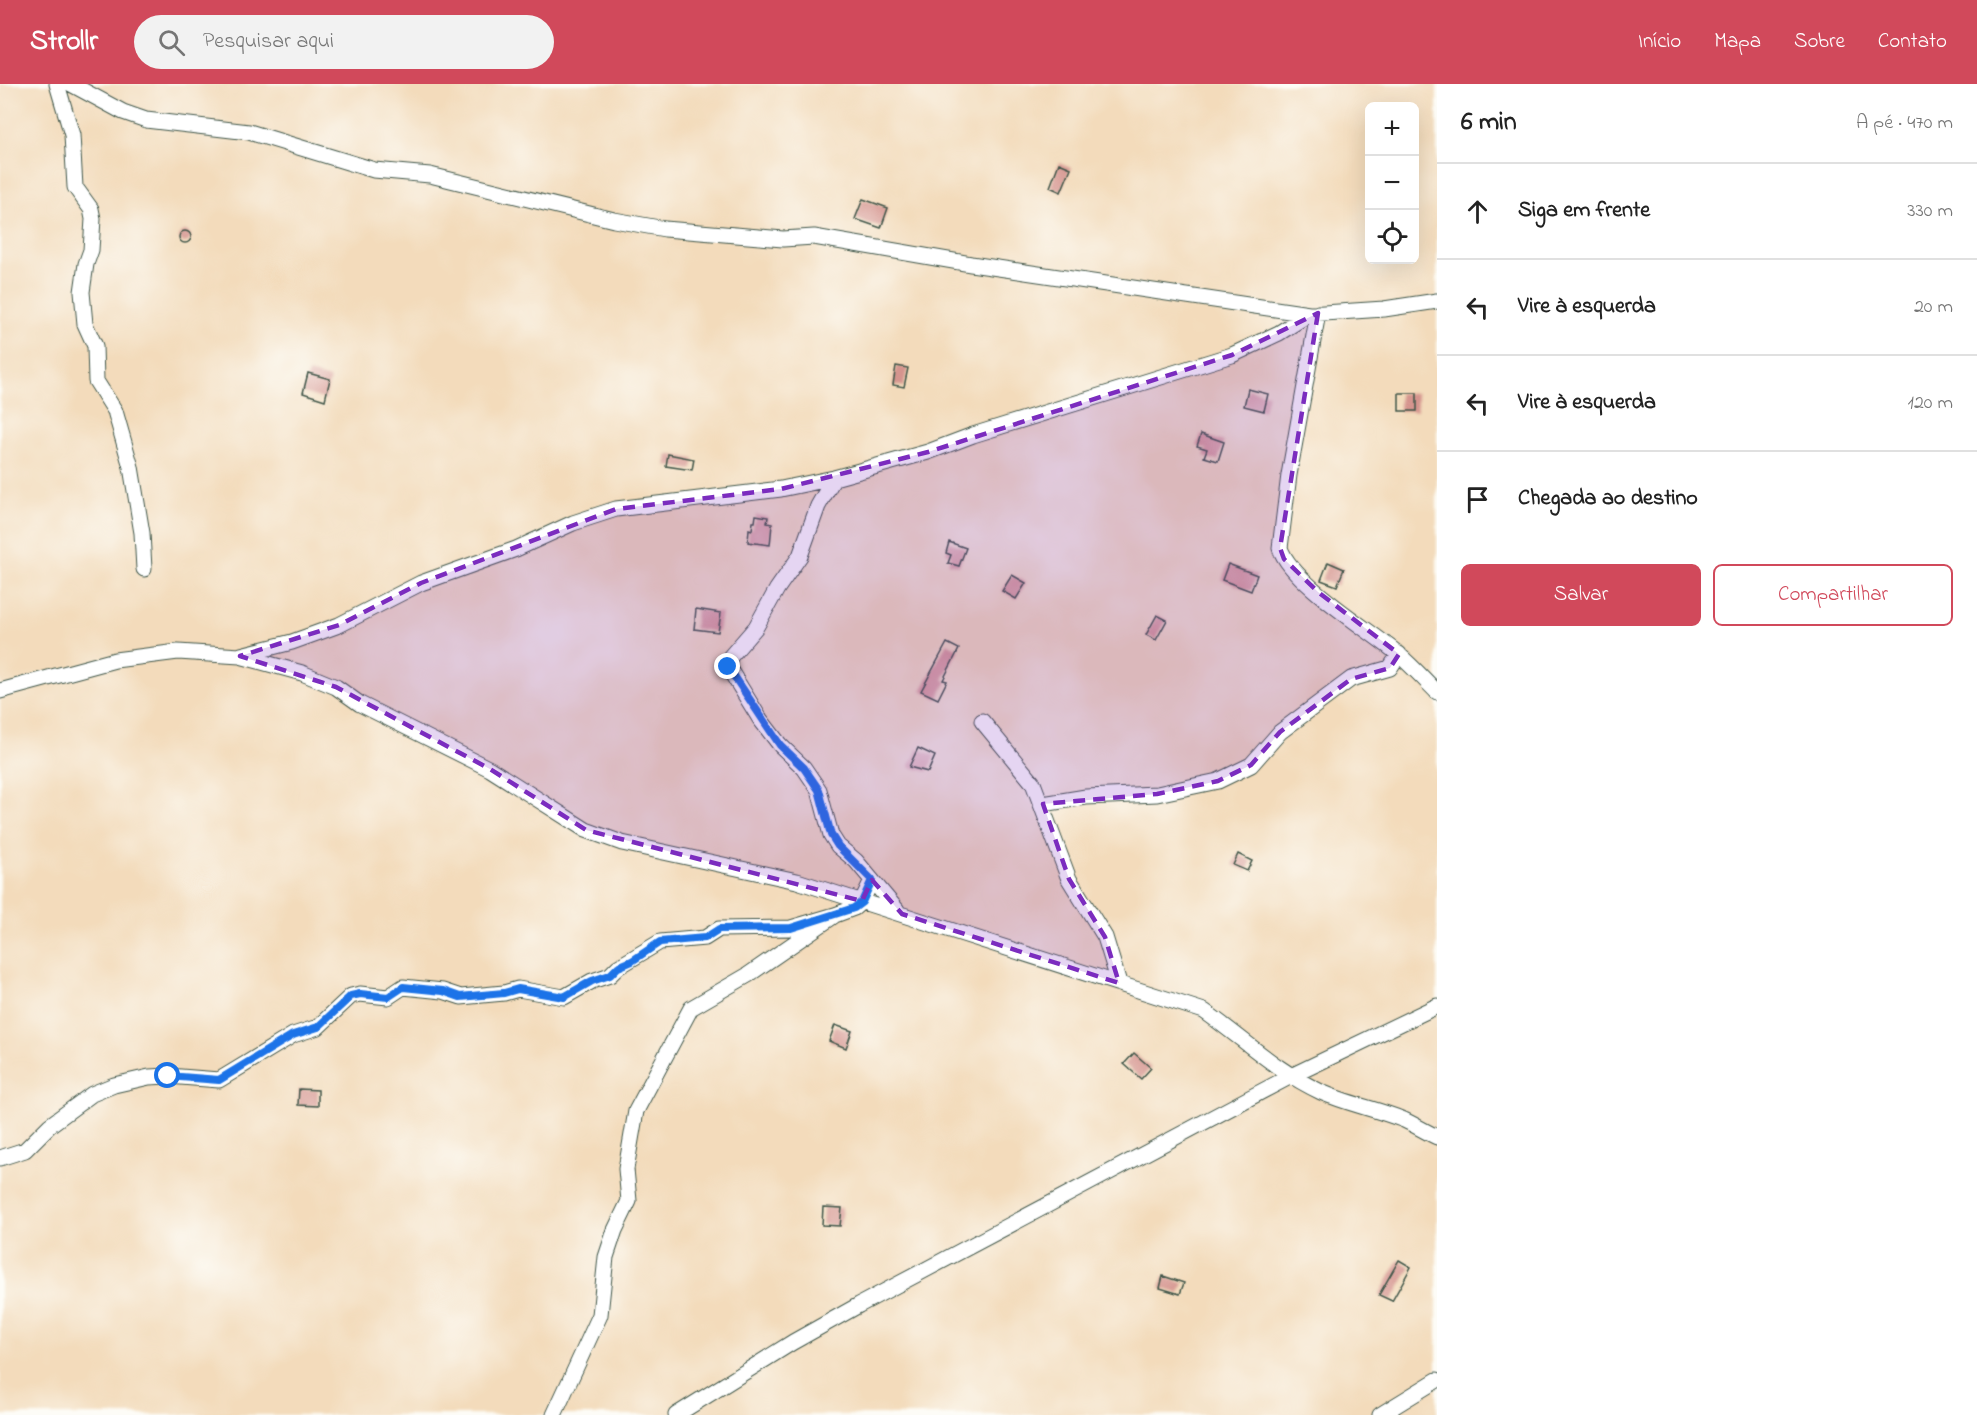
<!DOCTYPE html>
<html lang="pt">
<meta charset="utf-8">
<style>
body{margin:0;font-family:"Indie Flower",sans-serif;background:#f2f2f2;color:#222}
.controls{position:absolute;right:18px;top:18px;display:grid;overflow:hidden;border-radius:9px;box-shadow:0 6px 24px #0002}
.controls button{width:54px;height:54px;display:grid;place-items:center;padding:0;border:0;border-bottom:2px solid #e0e0e0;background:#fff;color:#222;font:30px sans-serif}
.stop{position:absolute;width:18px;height:18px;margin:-14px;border:4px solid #1a73e8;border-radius:50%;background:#fff}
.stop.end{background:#1a73e8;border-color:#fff;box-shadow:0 2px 6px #0008}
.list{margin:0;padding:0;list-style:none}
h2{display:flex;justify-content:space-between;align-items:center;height:78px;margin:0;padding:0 24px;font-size:26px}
h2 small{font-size:20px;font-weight:400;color:#767676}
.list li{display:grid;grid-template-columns:39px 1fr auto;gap:18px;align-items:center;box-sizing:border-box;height:96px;padding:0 24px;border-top:2px solid #e0e0e0}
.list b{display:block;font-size:22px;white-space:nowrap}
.list em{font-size:20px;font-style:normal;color:#767676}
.actions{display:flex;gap:12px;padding:18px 24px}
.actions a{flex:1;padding:14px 0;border:2px solid #d1495b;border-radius:9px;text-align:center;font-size:21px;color:#d1495b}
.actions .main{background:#d1495b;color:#fff}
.icon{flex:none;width:33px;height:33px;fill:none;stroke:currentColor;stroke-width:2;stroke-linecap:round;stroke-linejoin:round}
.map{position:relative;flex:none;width:1437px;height:1331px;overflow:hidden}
header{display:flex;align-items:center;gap:36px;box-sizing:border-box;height:84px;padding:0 30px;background:#d1495b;color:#fff}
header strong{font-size:28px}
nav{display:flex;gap:33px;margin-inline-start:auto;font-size:21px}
.search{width:420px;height:54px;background:#f2f2f2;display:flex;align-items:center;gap:15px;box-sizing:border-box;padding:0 21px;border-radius:33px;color:#767676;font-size:22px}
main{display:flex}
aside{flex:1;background:#fff}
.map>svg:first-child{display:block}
</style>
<header>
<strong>Strollr</strong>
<div class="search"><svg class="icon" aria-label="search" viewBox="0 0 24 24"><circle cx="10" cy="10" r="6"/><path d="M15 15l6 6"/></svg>Pesquisar aqui</div>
<nav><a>Início</a><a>Mapa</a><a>Sobre</a><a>Contato</a></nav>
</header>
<main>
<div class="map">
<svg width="1437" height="1331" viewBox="0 0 1437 1331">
<rect width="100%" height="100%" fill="#fdfcf7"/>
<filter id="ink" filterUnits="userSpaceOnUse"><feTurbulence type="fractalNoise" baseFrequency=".0167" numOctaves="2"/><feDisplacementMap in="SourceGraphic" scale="12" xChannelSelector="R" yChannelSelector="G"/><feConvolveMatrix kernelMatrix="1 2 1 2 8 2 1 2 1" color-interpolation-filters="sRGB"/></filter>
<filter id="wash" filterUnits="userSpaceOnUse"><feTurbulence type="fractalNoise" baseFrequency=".008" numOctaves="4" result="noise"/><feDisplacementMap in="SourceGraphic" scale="24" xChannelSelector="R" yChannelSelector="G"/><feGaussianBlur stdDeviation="1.35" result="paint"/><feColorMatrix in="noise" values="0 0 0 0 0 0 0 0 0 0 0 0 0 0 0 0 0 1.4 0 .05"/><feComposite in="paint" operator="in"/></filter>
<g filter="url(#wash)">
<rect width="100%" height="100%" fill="#f3dbbb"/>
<g id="blocks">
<!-- building -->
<path fill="#d5948e" d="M 1059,79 L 1071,84 L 1061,108 L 1050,103 Z
M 863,115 L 888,124 L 881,144 L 855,135 Z
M179 153a6 6 0 1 1 12 0a6 6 0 1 1-12 0Z
M 896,282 L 908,284 L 904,303 L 893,301 Z
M 308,289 L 330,295 L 325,316 L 303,309 Z
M 1248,305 L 1268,310 L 1264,327 L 1244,322 Z
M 1399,309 L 1417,309 L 1417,327 L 1399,327 Z
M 1201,350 L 1224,358 L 1218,377 L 1204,373 L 1207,365 L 1197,362 Z
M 668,370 L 694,375 L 692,386 L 666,382 Z
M 756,431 L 768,433 L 767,439 L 772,440 L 770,461 L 748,458 L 749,445 L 752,446 L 753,438 L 755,438 Z
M 949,458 L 966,464 L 959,482 L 948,479 L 951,471 L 946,469 Z
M 1328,478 L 1344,485 L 1337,502 L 1321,496 Z
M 1228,480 L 1257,491 L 1251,507 L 1222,496 Z
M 1012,491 L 1026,499 L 1016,515 L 1002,507 Z
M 696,525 L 721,529 L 718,548 L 694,545 Z
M 1157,531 L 1167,536 L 1156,556 L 1146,551 Z
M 947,559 L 959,565 L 943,596 L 947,597 L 938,615 L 921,607 Z
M 918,664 L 935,672 L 928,688 L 909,683 Z
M 1238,770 L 1252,777 L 1247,787 L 1233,781 Z
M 835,941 L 852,947 L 846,964 L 829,957 Z
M 1134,969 L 1151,984 L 1141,995 L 1124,980 Z
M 299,1005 L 318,1006 L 318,1022 L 298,1021 Z
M 823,1123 L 842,1124 L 840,1142 L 822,1141 Z
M 1399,1176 L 1411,1183 L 1392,1217 L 1379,1211 Z
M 1163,1192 L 1184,1199 L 1180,1210 L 1160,1204 Z"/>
</g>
</g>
<g filter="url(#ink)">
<use href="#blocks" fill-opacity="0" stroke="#3f5548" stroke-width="1.5"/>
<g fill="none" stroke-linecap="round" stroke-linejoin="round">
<!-- street casing -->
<g stroke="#3f5548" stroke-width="17">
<path id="street" d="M 57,0 L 72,51 L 75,103 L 91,125 L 93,135 L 91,166 L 86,180 L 82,208 L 85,240 L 95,262 L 96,297 L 115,327 L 131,383 L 142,449 L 144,485
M 71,0 L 123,28 L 146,36 L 249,48 L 374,86 L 430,91 L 614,136 L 665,145 L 783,155 L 814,153 L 971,180 L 1309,230 L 1384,225 L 1437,217
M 1318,229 L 1289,391 L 1280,464 C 1292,499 1367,544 1397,569 C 1411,581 1424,595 1437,608
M 834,394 L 818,422 L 800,472 L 777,505 L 756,543 L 730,573 L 728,583 L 760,635 L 780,661 L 804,684 L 819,706 L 831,751 L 838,762 L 856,777 L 897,826
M 241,571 L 292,558 L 339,541 L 421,499 L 516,465 L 573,439 L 616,425 L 781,405 L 834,394 L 928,368 L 973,351 L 1232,271 L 1279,249 L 1309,230
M 0,607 L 115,576 L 178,568 L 240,572 L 302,589 L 336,603 L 360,620 L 490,685 L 586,746 L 622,759 L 797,797 L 1204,927 C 1244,955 1276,987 1321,1008 C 1348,1020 1377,1025 1404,1036 C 1415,1041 1426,1048 1437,1053
M 982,637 L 1033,699 L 1069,795 L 1105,853 L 1119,899
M 1043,720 L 1086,713 L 1157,710 L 1218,697 L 1251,681 L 1280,648 L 1351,595 L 1390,584 L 1399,570
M 0,1074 L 25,1066 L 50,1041 L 92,1010 L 114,1001 L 149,993 L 168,992 L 219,996 L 293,951 L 318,943 L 351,912 L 360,910 L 388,913 L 403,903 L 443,907 L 461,913 L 504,909 L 518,905 L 564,913 L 592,897 L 610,891 L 618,883 L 660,858 L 705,854 L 719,845 L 791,844 L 835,831
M 554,1331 L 600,1231 L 606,1173 L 615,1146 L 629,1117 L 626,1085 L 636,1027 L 691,924 L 748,891 L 835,831 L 854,824 L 862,817 L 872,796
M 676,1331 L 793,1258 L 859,1221 L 1291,992 L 1437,922
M 1380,1331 L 1437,1296"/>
</g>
<!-- street -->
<use href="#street" stroke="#fff" stroke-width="15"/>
</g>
</g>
<g fill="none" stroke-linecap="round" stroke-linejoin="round" filter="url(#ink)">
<!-- route -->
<path stroke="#1a73e8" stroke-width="8" d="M 168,992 L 219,996 L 293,951 L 318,943 L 351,912 L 360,910 L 388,913 L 403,903 L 443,907 L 460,913 L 504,909 L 518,905 L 564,913 L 592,897 L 610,891 L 618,883 L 632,877 L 660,858 L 705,854 L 719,845 L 791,844 L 854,824 L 862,818 L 872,796 L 838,762 L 831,751 L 819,706 L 804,684 L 780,661 L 728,583"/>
</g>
<!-- marked area -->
<path fill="#7b2cbf" fill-opacity="0.2" stroke="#7b2cbf" stroke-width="4.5" stroke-dasharray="12 8" stroke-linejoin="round" d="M 1318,229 L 1280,464 L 1284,475 L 1318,508 L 1399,570 L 1390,584 L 1351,595 L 1280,648 L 1251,681 L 1218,697 L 1157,710 L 1043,720 L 1069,795 L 1105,853 L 1119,899 L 902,830 L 872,796 L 862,817 L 586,746 L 490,685 L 336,603 L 240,572 L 339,541 L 421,499 L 616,425 L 781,405 L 928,368 L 1232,271 Z"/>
</svg>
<div class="controls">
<button>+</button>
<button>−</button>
<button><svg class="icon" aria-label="locate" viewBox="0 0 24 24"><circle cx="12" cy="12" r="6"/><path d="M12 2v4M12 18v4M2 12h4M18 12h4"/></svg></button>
</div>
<div class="stop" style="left:168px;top:992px"></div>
<div class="stop end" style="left:728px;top:583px"></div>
</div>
<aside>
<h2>6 min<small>A pé · 470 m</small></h2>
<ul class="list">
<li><svg class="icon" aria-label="ahead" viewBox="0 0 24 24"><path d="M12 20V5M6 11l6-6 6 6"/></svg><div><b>Siga em frente</b></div><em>330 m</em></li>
<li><svg class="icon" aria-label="left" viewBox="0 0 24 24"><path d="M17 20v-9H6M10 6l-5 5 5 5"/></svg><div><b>Vire à esquerda</b></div><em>20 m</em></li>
<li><svg class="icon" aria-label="left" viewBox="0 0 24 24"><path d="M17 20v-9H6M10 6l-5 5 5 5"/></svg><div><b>Vire à esquerda</b></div><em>120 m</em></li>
<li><svg class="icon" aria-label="arrive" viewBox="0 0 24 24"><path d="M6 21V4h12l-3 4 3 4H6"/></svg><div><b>Chegada ao destino</b></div></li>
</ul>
<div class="actions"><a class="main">Salvar</a><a>Compartilhar</a></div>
</aside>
</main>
